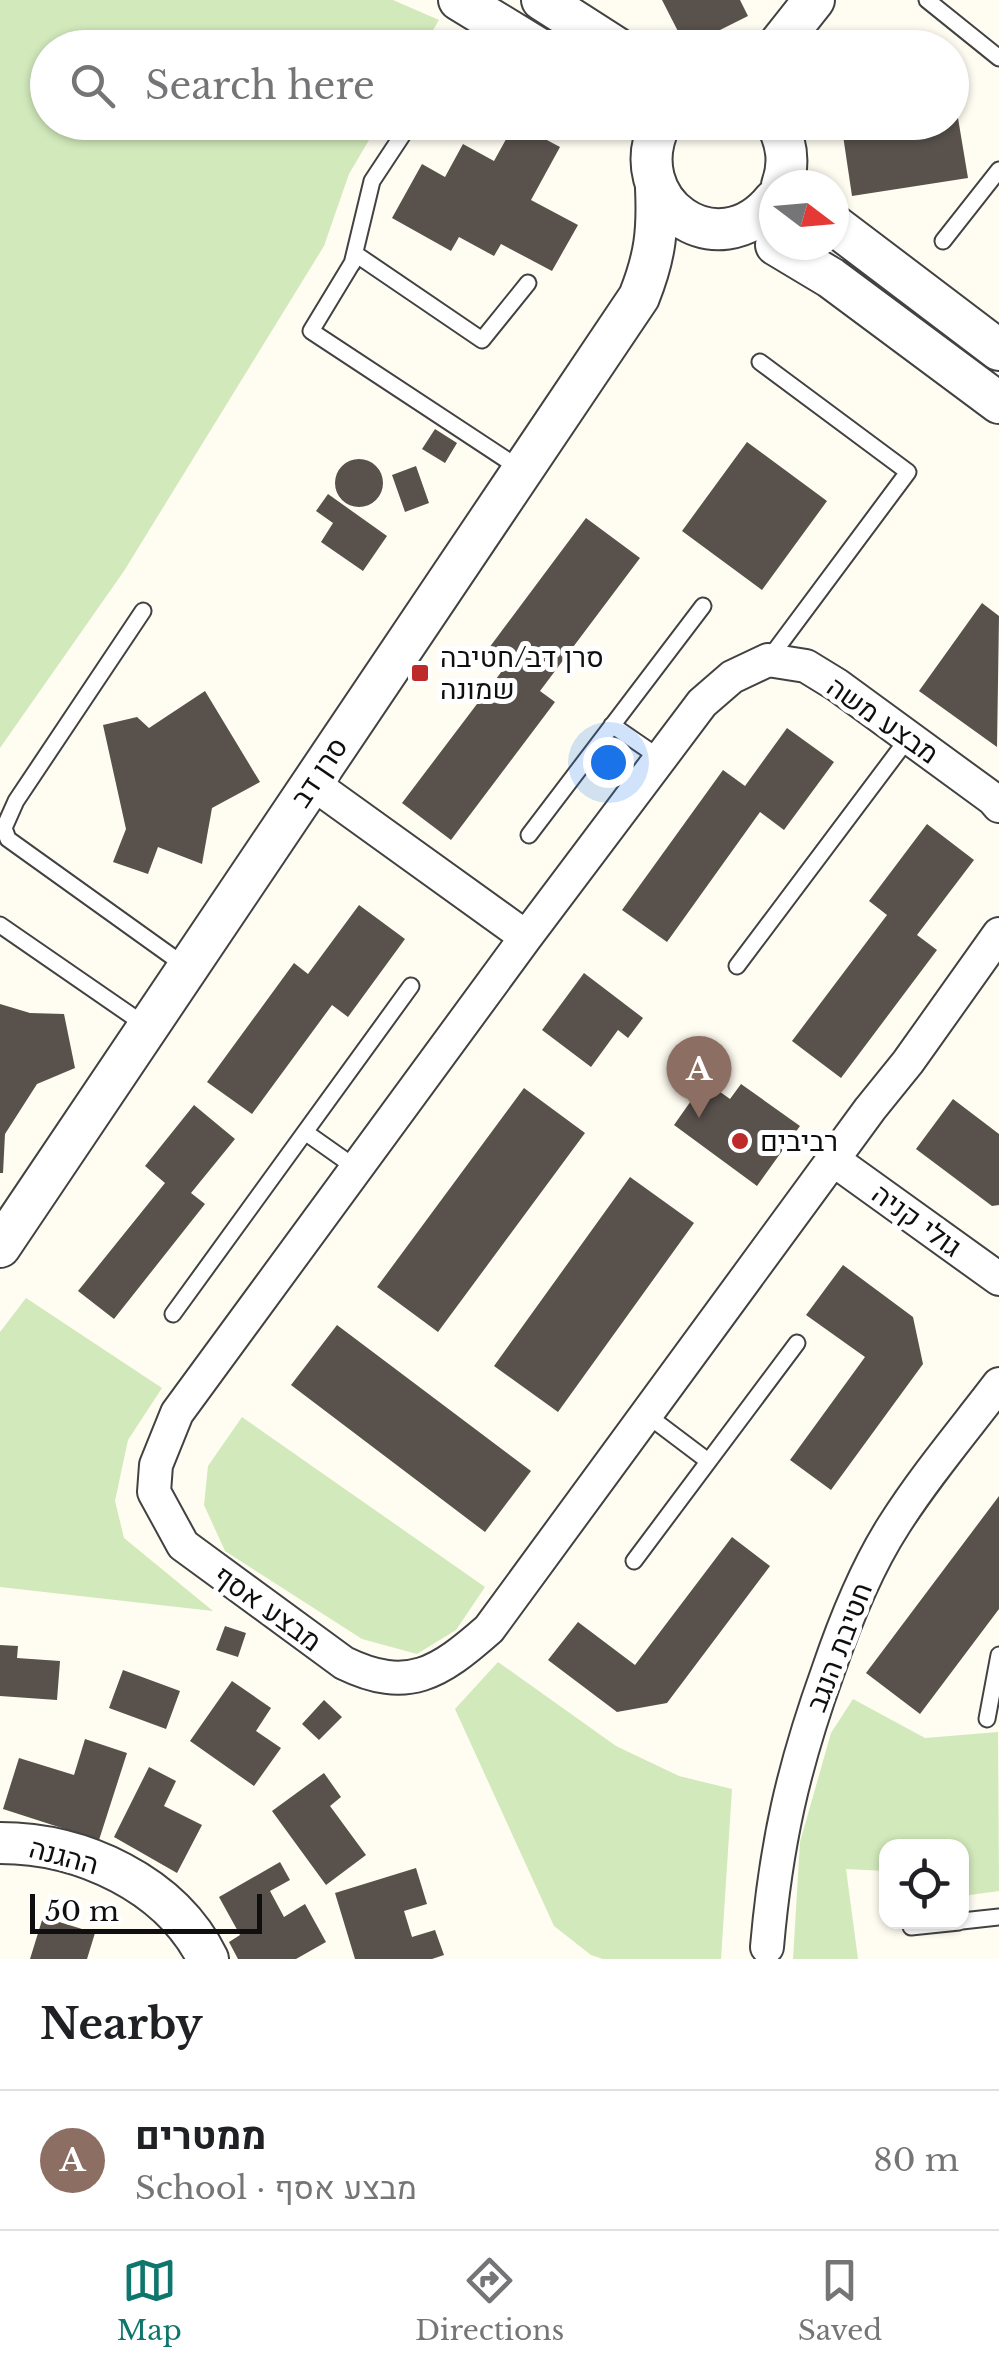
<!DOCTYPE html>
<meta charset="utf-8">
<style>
body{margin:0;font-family:"Libre Baskerville",Heebo,serif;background:#f6f6f6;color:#202124}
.controls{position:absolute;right:30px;bottom:30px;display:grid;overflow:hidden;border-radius:20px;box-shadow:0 2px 8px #0004}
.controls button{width:90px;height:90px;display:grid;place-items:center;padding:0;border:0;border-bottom:2px solid #e0e0e0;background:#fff;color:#202124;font:50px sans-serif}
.compass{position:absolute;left:759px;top:170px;width:90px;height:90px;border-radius:50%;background:#fff;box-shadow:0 2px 8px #0004;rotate:106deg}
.scale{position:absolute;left:30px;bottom:25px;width:232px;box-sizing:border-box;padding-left:10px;border:5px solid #0f0f0f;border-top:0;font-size:28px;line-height:35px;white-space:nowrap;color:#0f0f0f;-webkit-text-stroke:8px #fff;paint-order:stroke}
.you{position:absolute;left:608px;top:762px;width:35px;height:35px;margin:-25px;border:8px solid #fff;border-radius:50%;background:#1a73e8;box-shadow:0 0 0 15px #1a73e833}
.badge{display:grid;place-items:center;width:65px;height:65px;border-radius:50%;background:#0f766e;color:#fff;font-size:32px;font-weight:700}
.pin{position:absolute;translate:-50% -82px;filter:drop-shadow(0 2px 5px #0008)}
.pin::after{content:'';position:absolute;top:52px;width:35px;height:30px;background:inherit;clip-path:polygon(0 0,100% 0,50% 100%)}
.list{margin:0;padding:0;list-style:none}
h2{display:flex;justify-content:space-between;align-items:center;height:130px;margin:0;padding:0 40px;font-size:42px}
h2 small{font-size:32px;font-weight:400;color:#757577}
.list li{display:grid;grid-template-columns:65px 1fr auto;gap:30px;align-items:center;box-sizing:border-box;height:140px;padding:0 40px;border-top:2px solid #e0e0e0}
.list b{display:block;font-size:38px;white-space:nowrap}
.list p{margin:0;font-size:32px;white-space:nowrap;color:#757577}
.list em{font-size:32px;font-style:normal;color:#757577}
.icon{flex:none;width:55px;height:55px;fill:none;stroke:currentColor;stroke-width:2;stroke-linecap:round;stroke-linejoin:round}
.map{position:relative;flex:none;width:999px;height:1959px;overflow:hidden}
.search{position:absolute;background:#fff;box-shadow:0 2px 8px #0004;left:30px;right:30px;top:30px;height:110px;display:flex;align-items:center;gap:25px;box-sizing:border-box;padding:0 35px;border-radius:55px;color:#757577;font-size:38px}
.sheet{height:270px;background:#fff}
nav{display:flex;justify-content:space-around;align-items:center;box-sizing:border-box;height:140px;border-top:2px solid #e0e0e0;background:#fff;font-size:28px;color:#757577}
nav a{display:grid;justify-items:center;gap:5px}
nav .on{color:#0f766e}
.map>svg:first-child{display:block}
</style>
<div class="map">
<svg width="999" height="1959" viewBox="0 0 999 1959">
<rect width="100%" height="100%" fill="#fffdf2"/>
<!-- green -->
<path fill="#d1e9bb" d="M 0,0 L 393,0 L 439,20 L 423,47 L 48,48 L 48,122 L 379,123 L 349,174 L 324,246 L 124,571 L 0,748 Z
M 26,1298 L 162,1388 L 128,1440 L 115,1501 L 124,1538 L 213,1611 L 0,1587 L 0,1332 Z
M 242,1417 L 485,1587 L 456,1630 L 417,1654 L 362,1639 L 225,1551 L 204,1505 L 208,1466 Z
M 498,1662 L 616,1746 L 679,1776 L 732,1789 L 721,1959 L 603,1959 L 591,1955 L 554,1926 L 455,1709 Z
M 853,1699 L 925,1738 L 998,1732 L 999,1891 L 962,1896 L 962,1846 L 886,1846 L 886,1871 L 846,1869 L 858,1959 L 793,1959 L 800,1842 L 831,1733 Z"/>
<!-- building -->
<path fill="#58514c" d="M 662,0 L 740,0 L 748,16 L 686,47 Z
M 952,82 L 968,178 L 852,196 L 841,122 L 952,122 Z
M 515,123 L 560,147 L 531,200 L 578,225 L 552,271 L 501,244 L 494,256 L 459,237 L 451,251 L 392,218 L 422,164 L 445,177 L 463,144 L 494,161 Z
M 435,429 L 457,443 L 445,463 L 422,449 Z
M 747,442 L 827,501 L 762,590 L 682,531 Z
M335 483a24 24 0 1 1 48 0a24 24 0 1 1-48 0Z
M 416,466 L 429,503 L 405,512 L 392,475 Z
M 328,494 L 387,536 L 363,571 L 321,542 L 333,523 L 316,511 Z
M 586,518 L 640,558 L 540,691 L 555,702 L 451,840 L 402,803 L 505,667 L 486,652 Z
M 982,603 L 999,616 L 997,747 L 919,691 Z
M 205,691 L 260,782 L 212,808 L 202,864 L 158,847 L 148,874 L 113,862 L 126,829 L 103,725 L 137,717 L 149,728 Z
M 787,728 L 834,762 L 784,830 L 760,812 L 667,942 L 622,910 L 723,770 L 745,786 Z
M 927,824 L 974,860 L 917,935 L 937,950 L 841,1078 L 792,1041 L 887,915 L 869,901 Z
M 359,905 L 405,939 L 348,1017 L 332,1005 L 252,1114 L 207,1082 L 294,963 L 308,974 Z
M 584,973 L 643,1018 L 628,1038 L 618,1030 L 591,1067 L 542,1030 Z
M 0,1004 L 30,1013 L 64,1014 L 75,1068 L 37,1084 L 5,1134 L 3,1173 L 0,1173 Z
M 705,1081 L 730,1099 L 741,1084 L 800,1126 L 757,1186 L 674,1125 Z
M 524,1088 L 585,1133 L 438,1332 L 377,1287 Z
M 953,1099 L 999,1134 L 999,1205 L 992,1206 L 916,1149 Z
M 194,1105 L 235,1139 L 191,1193 L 205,1204 L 114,1319 L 78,1291 L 165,1183 L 145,1166 Z
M 630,1177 L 694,1223 L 558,1412 L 494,1366 Z
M 843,1265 L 913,1317 L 923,1364 L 831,1490 L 790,1460 L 865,1357 L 806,1315 Z
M 337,1325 L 531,1471 L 485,1532 L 291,1385 Z
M 999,1496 L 999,1609 L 920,1714 L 866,1673 Z
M 732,1537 L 770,1566 L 667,1703 L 617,1712 L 548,1660 L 578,1622 L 635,1665 Z
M 225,1626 L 246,1633 L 238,1657 L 216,1650 Z
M 0,1645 L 18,1646 L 17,1658 L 60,1661 L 57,1700 L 0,1696 Z
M 123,1670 L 180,1691 L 166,1729 L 109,1708 Z
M 232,1681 L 271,1708 L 256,1731 L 281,1748 L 254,1786 L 190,1741 Z
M 324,1700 L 342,1717 L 319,1740 L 302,1724 Z
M 85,1739 L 127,1753 L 99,1840 L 3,1809 L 19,1758 L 74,1775 Z
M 149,1767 L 176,1781 L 164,1806 L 202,1825 L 177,1873 L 114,1837 Z
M 324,1773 L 341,1797 L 330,1806 L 366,1855 L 326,1885 L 272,1811 Z
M 280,1862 L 290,1880 L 270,1891 L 284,1917 L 305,1904 L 326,1942 L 296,1959 L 238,1959 L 229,1942 L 240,1935 L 219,1897 Z
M 416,1868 L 427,1904 L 404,1911 L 412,1937 L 435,1930 L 444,1955 L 432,1959 L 355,1959 L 335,1893 Z
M 43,1917 L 95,1933 L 87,1959 L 30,1959 Z"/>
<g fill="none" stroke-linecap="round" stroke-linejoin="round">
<!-- service casing -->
<g stroke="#424242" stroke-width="19">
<path id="service" d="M 927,0 L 999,58
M 943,241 L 999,170
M 352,264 L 372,181 L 411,122
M 760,362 L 908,472 L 768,660
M 522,470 L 311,331 L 357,255 L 482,340 L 528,283
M 143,611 L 16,801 L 4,828 L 8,839 L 188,968
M 612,725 L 660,758
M 529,835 L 703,606
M 0,925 L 145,1025
M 737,966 L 909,737
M 305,1132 L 356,1168
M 173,1314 L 411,986
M 647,1415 L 708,1461
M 634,1561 L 797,1343
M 987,1719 L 999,1655
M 962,1921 L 999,1917
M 910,1922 L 911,1927 L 959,1922"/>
</g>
<!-- minor casing -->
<g stroke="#424242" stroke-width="36">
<path id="minor" d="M 312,783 L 526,937
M 999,806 L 993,799 L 837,685 L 806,666 L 768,660 L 732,677 L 702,703 L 526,937 L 177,1413 L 156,1465 L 154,1492 L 183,1545 L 344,1663 C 408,1694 439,1673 489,1629 L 870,1109 L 908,1062 L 999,934
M 835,1161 L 999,1279
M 767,1947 C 776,1844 793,1768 828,1671 C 845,1621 865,1570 894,1525 C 925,1476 964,1430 999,1384"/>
</g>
<!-- tertiary casing -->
<g stroke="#424242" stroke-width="44">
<path id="tertiary" d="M 459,0 L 538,48
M 542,0 L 617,48
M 776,48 L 814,0
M 661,122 C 621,202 718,270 774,200
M 776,122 C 787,143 790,163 782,185
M 834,225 L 999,350
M 776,245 L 831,278 L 999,403
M 0,1247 L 639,297 C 655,257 658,231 656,188
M 0,1843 C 82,1843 171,1884 208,1959"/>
</g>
<!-- service -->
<use href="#service" stroke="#fff" stroke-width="15"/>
<!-- minor -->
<use href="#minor" stroke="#fff" stroke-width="32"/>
<!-- tertiary -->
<use href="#tertiary" stroke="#fff" stroke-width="40"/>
</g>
<!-- markers -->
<g fill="#be2929" stroke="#fff" stroke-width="4">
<rect x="410" y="663" width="20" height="20" rx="5"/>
<circle cx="740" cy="1141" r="10"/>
</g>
<g text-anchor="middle" stroke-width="10" stroke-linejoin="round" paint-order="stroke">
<!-- poi labels -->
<g font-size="28" fill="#0f0f0f" stroke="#fff" text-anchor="start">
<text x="440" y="667">סרן דב/חטיבה<tspan x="440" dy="32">שמונה</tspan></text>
<text x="760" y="1151">רביבים</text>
</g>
<!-- street labels -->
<g font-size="28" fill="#0f0f0f" stroke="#fff">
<text transform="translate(883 720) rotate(35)" y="10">מבצע משה</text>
<text transform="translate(319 772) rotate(-56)" y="10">סרן דב</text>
<text transform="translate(917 1220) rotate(36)" y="10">גולי קניה</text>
<text transform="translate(268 1608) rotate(36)" y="10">מבצע אסף</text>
<text transform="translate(839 1647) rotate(-69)" y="10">חטיבת הנגב</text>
<text transform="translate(64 1856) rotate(15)" y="10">ההגנה</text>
</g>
</g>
</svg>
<div class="controls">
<button><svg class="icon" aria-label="locate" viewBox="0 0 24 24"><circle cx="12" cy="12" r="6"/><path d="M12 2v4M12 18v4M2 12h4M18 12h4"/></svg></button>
</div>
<svg class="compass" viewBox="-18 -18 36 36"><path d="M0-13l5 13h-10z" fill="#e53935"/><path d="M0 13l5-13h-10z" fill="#757577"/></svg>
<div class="scale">50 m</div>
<div class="you"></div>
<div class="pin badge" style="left:699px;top:1118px;background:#8d6e63">A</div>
<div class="search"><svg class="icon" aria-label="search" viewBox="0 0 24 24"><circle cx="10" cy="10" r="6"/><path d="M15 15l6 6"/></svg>Search here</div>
</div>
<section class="sheet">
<h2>Nearby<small></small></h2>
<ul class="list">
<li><span class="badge" style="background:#8d6e63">A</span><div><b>ממטרים</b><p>School · מבצע אסף</p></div><em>80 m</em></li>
</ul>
</section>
<nav>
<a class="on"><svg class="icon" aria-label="map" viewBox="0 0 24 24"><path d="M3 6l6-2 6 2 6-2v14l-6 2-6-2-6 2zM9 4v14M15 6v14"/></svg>Map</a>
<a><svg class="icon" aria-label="directions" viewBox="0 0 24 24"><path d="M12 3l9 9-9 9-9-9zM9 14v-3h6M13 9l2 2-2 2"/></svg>Directions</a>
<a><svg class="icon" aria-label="saved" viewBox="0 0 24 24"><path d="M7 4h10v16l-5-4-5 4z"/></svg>Saved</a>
</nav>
